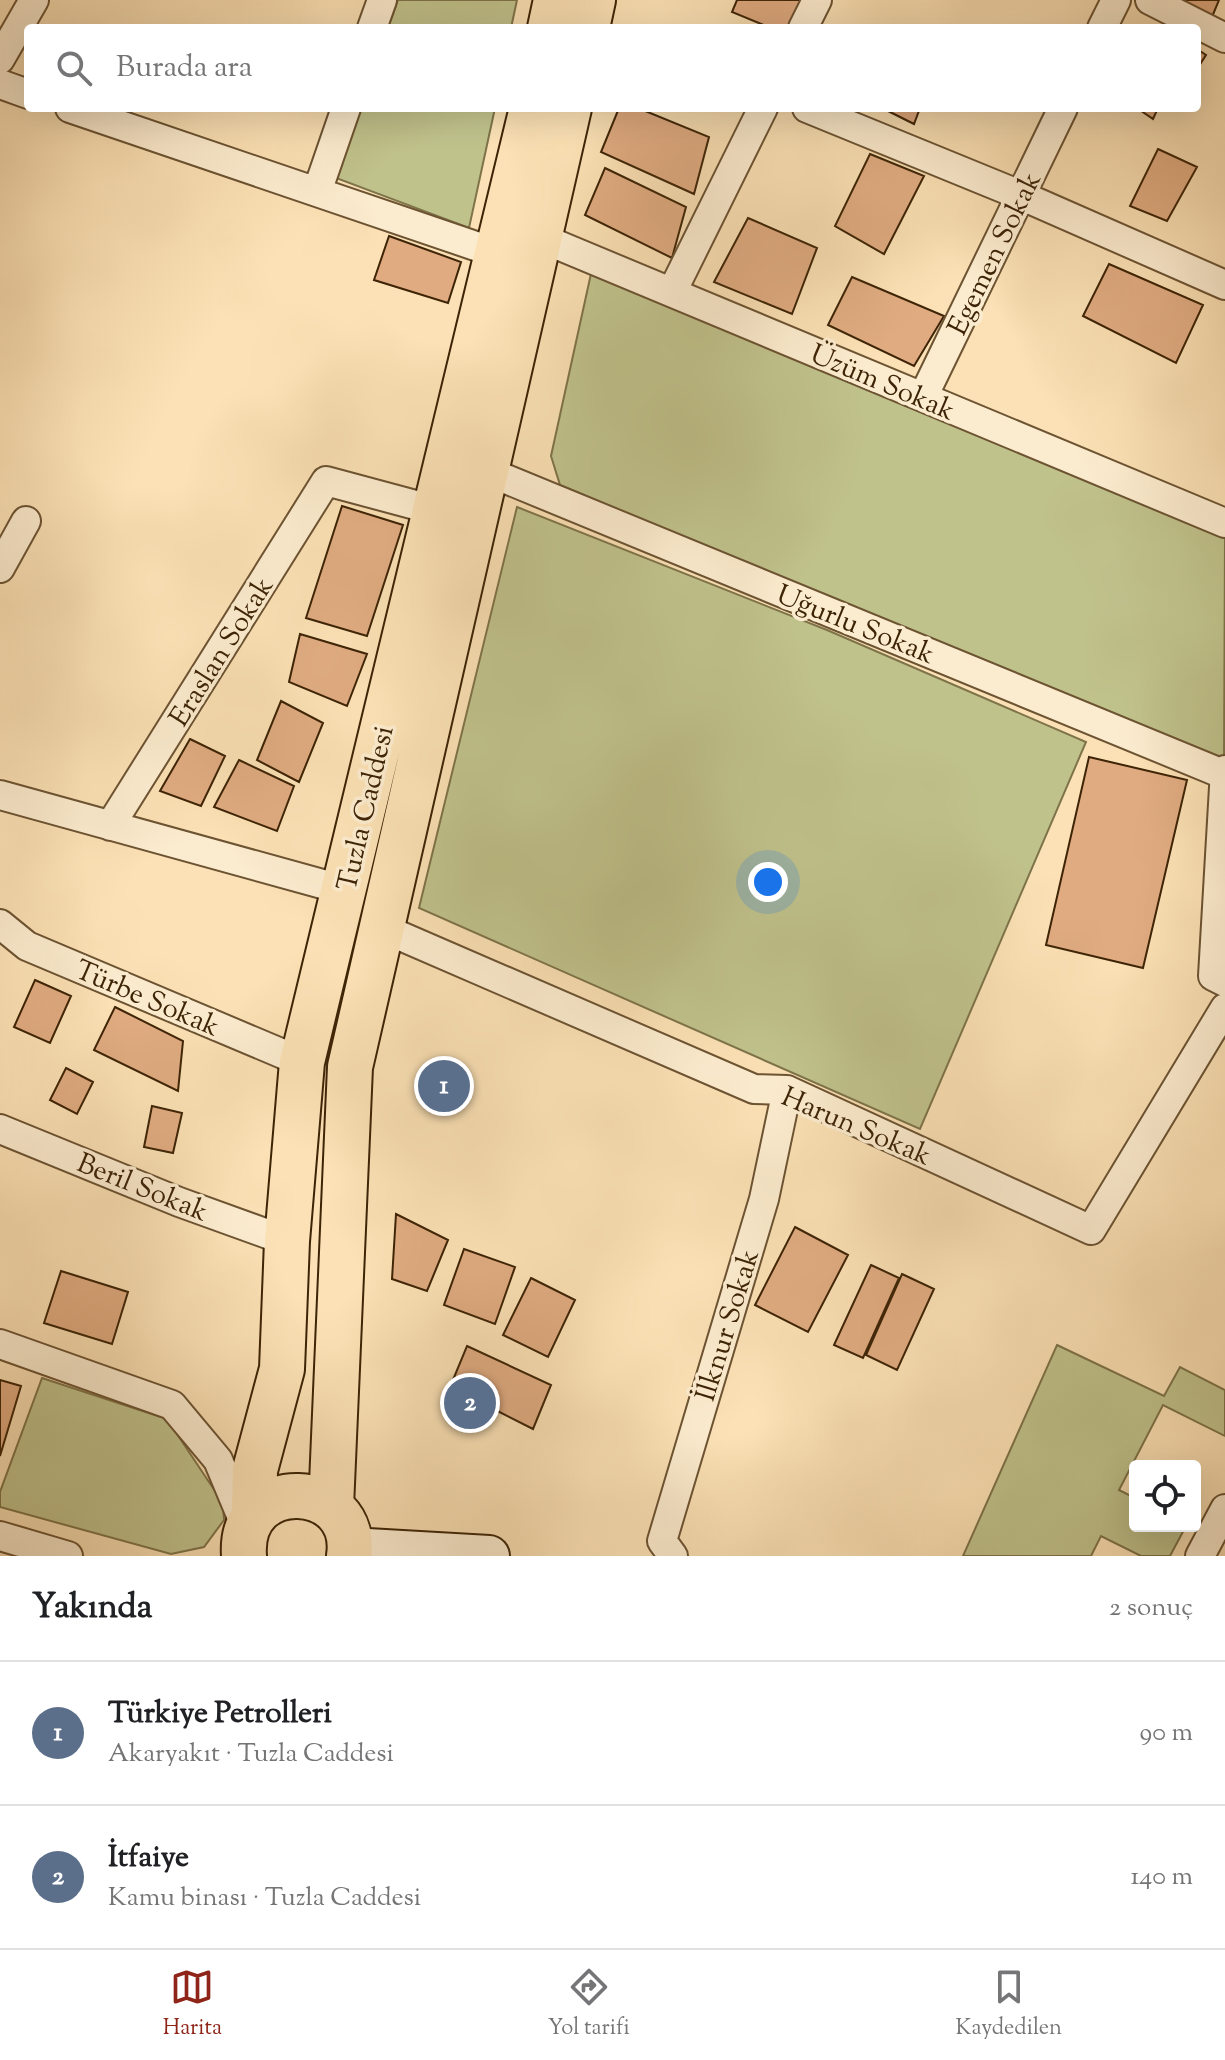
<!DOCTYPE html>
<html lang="tr">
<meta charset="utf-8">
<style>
body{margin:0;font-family:"Sorts Mill Goudy",serif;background:#f2f2f2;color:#202124}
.controls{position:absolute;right:24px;bottom:24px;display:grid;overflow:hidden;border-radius:8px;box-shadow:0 8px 32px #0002}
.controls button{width:72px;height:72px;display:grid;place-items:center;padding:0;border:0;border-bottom:2px solid #e0e0e0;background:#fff;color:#202124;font:40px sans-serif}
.you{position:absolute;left:768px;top:882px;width:28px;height:28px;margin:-20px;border:6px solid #fff;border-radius:50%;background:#1a73e8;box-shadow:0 0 0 12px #1a73e833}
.badge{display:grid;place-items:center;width:52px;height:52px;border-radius:50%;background:#8f2418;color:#fff;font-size:26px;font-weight:700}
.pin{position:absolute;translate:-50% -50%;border:4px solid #fff;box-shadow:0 2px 8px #0006}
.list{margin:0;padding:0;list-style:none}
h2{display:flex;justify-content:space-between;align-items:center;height:104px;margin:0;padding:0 32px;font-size:34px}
h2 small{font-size:26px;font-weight:400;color:#757577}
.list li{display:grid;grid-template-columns:52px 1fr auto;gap:24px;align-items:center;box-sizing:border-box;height:144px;padding:0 32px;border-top:2px solid #e0e0e0}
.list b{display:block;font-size:30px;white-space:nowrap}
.list p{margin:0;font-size:26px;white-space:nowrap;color:#757577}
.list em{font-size:26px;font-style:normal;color:#757577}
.icon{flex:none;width:44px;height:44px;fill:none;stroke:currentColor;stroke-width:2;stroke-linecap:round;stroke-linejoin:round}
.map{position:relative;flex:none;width:1225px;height:1556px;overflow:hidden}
.search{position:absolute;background:#fff;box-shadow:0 8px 32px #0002;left:24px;right:24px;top:24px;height:88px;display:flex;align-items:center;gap:20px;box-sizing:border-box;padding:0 28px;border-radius:8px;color:#757577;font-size:30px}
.sheet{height:392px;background:#fff}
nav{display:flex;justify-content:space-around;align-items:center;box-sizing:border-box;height:112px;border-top:2px solid #e0e0e0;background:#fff;font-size:22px;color:#757577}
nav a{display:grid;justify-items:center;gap:4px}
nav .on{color:#8f2418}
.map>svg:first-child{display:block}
</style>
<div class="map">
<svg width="1225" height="1556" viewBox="0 0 1225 1556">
<rect width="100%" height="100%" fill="#fbe1b5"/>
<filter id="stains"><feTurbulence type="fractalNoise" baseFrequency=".0025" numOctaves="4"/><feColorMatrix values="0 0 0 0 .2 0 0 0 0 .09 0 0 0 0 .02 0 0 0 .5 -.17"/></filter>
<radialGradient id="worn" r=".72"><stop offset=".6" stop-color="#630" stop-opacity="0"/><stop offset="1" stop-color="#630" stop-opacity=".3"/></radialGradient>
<!-- green -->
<path fill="#c0c28c" stroke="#7e7349" stroke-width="2" d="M 398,0 L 517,0 L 511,28 L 388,28 Z
M 360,108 L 495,108 L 469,228 L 336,178 Z
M 594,260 L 1225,538 L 1224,764 L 560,485 L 551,456 Z
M 517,507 L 827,630 L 1086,742 L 920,1129 L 419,908 Z
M 1057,1345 L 1164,1396 L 1180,1367 L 1225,1390 L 1225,1436 L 1163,1405 L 1119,1490 L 1135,1498 L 1135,1526 L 1186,1526 L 1170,1556 L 1141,1556 L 1101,1536 L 1091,1556 L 963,1556 Z
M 42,1378 L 167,1419 L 223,1503 L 224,1520 L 204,1547 L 171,1554 L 0,1507 L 0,1492 Z"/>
<!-- building -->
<path fill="#e0ab81" stroke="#3d2406" stroke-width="2" d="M 737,0 L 801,0 L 789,28 L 771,28 L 732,12 Z
M 1181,0 L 1219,0 L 1212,17 Z
M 1197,49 L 1206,55 L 1197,69 Z
M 619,108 L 638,108 L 709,137 L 694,194 L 601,152 Z
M 882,108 L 920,108 L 914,124 Z
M 1137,108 L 1158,108 L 1153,119 Z
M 1158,149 L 1197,167 L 1167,221 L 1130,206 Z
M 870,154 L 924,176 L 884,254 L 835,226 Z
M 605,168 L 686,207 L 672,258 L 585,215 Z
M 748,218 L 817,248 L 792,314 L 714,282 Z
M 389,236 L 461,262 L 448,303 L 374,280 Z
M 1109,264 L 1203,305 L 1176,363 L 1083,316 Z
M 852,277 L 944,316 L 914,366 L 828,325 Z
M 342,506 L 403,525 L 367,636 L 306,618 Z
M 300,634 L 367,654 L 347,706 L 289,682 Z
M 281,701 L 323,723 L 299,782 L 257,760 Z
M 190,739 L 225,756 L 201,806 L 160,791 Z
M 1089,757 L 1187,780 L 1143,968 L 1046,945 Z
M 239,760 L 294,786 L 277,831 L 214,807 Z
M 35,980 L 71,996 L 50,1043 L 14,1027 Z
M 115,1007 L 183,1041 L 178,1091 L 94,1050 Z
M 66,1068 L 93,1082 L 77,1114 L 50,1100 Z
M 152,1106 L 182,1113 L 173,1153 L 144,1147 Z
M 396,1214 L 448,1240 L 427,1291 L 392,1279 Z
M 795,1227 L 848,1255 L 808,1332 L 755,1305 Z
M 464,1249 L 515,1267 L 495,1324 L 444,1305 Z
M 871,1265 L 899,1278 L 863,1358 L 834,1345 Z
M 61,1271 L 128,1292 L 112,1344 L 44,1323 Z
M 902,1274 L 934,1289 L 897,1370 L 866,1355 Z
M 531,1278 L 575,1300 L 548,1357 L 503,1335 Z
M 467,1346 L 551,1385 L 533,1429 L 450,1387 Z
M 0,1380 L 21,1386 L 0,1456 Z"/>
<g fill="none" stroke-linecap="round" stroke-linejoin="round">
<!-- street casing -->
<g stroke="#6c5332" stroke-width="32">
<path id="street" d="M 1150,0 L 1225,38
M 372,28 L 382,0
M 803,28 L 817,0
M 1102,28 L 1116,0
M 0,59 L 34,0
M 0,84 L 28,94
M 70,108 L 499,254
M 807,108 L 1020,195 L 1225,285
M 317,192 L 346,108
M 541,238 L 1225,523
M 672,292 L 763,108
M 923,397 L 1063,108
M 489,472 L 1223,774
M 0,568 L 26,521
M 1225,770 L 1213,976 L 1225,982
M 0,795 L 344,890
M 110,826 L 326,481 L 434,510
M 0,924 L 27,946 L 302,1062
M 382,928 L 754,1089 L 787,1090 L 1091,1230 L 1225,1008
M 0,1129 L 179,1202 L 287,1241
M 0,1344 L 172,1405 L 218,1460 L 246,1527
M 0,1536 L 68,1556
M 673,1556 L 662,1541 L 764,1199 L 787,1090
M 1200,1556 L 1225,1509"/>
</g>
<!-- secondary casing -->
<g stroke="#3d2406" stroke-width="44">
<path id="secondary" d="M 350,1548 L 489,1556"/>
</g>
<!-- primary casing -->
<g stroke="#3d2406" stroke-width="48">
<path id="primary" d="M 550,28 L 556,0
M 587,28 L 593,0
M 331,1507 L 350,1067 L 569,108
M 254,1515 L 255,1470 L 282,1369 L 287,1241 L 302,1062 L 532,108
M 244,1556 C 238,1472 360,1480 349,1556"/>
</g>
<!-- street -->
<use href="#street" stroke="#fceccf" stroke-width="28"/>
<!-- secondary -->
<use href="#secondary" stroke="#fceccf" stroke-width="40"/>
<!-- primary -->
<use href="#primary" stroke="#fbe1b5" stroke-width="44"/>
</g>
<g text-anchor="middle" stroke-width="7" stroke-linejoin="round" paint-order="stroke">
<!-- street labels -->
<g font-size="28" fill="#3d2406" stroke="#fceccf">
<text transform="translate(993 253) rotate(-64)" y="10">Egemen Sokak</text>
<text transform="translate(883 381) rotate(23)" y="10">Üzüm Sokak</text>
<text transform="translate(856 623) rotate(22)" y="10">Uğurlu Sokak</text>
<text transform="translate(220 651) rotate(-58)" y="10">Eraslan Sokak</text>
<text transform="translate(364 808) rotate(-77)" y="10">Tuzla Caddesi</text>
<text transform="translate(148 997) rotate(23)" y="10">Türbe Sokak</text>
<text transform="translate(857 1125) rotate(23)" y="10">Harun Sokak</text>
<text transform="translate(143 1186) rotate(22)" y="10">Beril Sokak</text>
<text transform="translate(726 1325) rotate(-73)" y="10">İlknur Sokak</text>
</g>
</g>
<rect width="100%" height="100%" filter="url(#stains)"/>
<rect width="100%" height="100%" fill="url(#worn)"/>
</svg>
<div class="controls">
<button><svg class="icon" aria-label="locate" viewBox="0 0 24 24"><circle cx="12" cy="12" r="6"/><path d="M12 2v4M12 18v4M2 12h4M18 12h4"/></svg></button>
</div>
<div class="you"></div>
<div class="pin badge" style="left:444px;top:1086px;background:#5c6f8a">1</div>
<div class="pin badge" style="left:470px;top:1403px;background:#5c6f8a">2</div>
<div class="search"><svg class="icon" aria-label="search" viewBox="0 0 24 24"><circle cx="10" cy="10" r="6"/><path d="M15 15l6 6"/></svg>Burada ara</div>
</div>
<section class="sheet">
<h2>Yakında<small>2 sonuç</small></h2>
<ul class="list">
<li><span class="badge" style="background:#5c6f8a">1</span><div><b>Türkiye Petrolleri</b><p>Akaryakıt · Tuzla Caddesi</p></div><em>90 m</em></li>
<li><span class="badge" style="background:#5c6f8a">2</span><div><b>İtfaiye</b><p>Kamu binası · Tuzla Caddesi</p></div><em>140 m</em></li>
</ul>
</section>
<nav>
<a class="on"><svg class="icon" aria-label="map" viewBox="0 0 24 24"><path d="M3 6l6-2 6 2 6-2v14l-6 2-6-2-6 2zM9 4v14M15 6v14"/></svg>Harita</a>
<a><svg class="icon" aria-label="directions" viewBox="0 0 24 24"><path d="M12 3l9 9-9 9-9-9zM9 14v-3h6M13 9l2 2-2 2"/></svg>Yol tarifi</a>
<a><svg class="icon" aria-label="saved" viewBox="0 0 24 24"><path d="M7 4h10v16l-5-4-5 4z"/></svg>Kaydedilen</a>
</nav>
